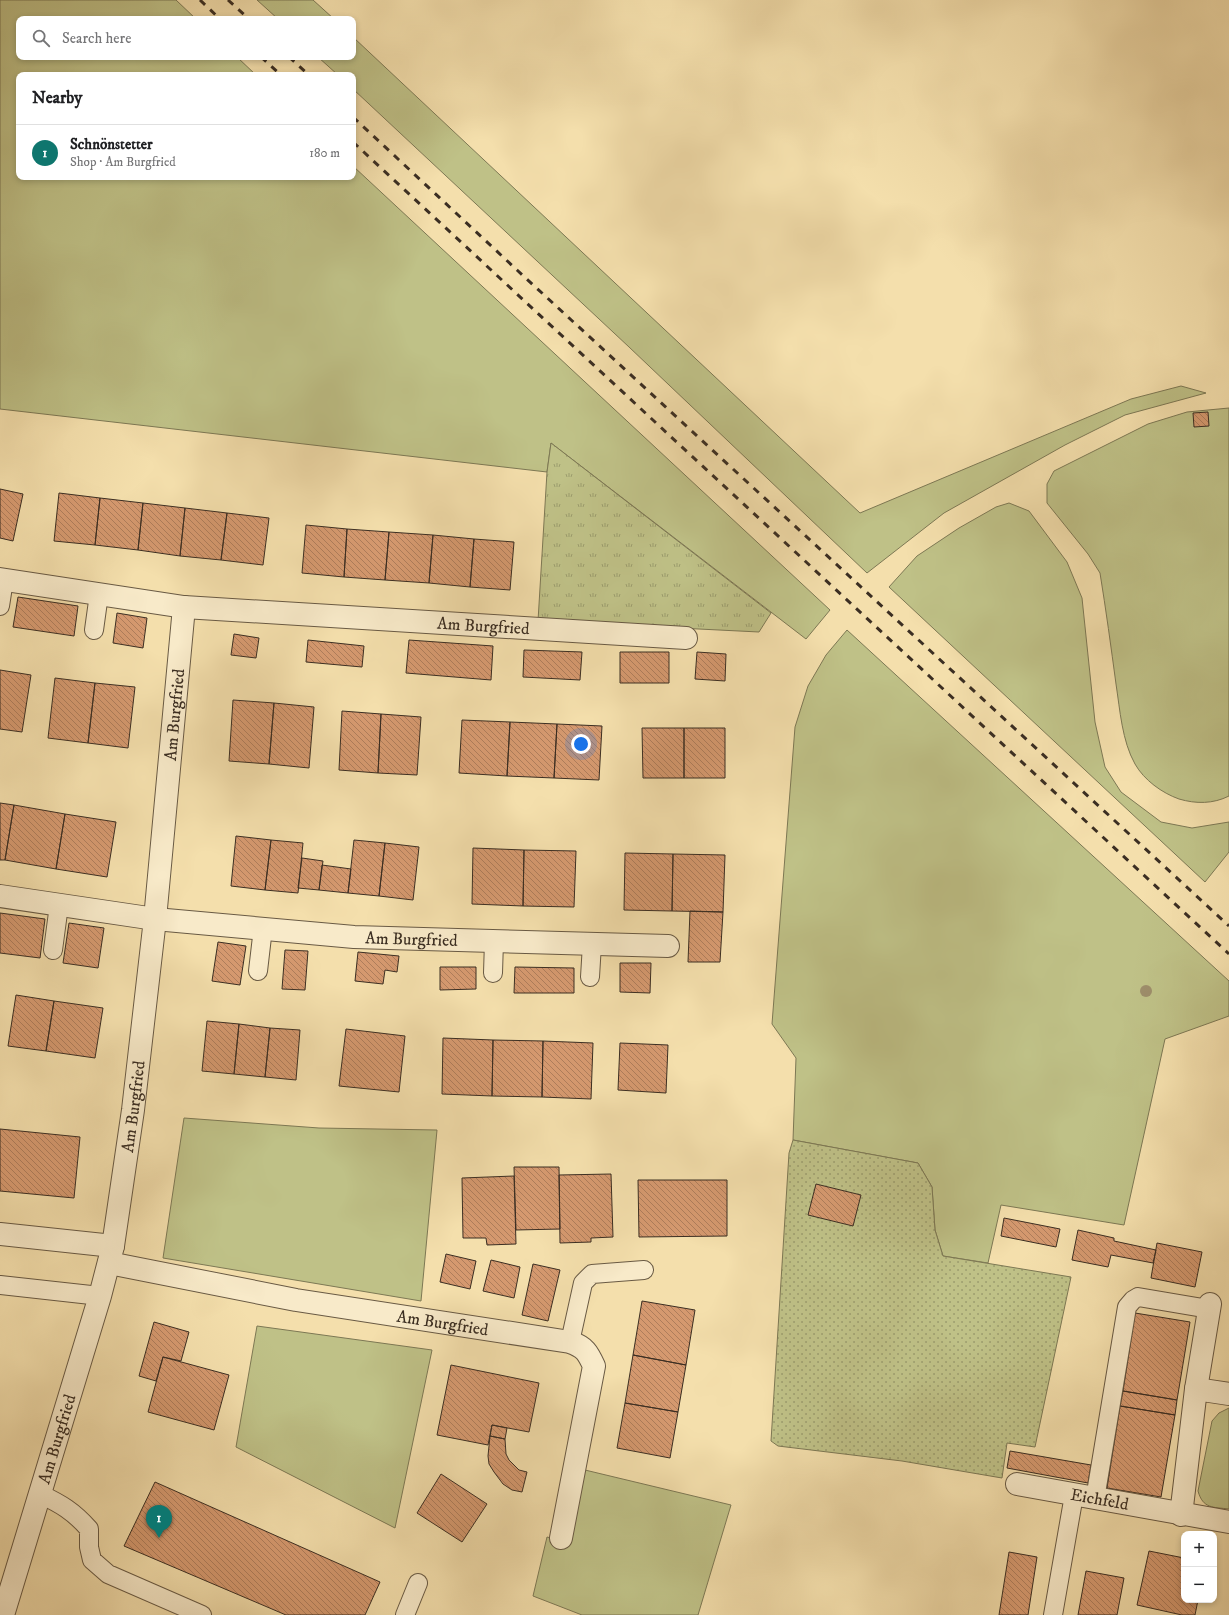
<!DOCTYPE html>
<meta charset="utf-8">
<style>
body{margin:0;font-family:"IM FELL DW Pica",serif;background:#f6f6f6;color:#202124}
.controls{position:absolute;right:12px;bottom:12px;display:grid;overflow:hidden;border-radius:8px;box-shadow:0 2px 6px #0003}
.controls button{width:36px;height:36px;display:grid;place-items:center;padding:0;border:0;border-bottom:1px solid #e0e0e0;background:#fff;color:#202124;font:20px sans-serif}
.you{position:absolute;left:581px;top:744px;width:14px;height:14px;margin:-10px;border:3px solid #fff;border-radius:50%;background:#1a73e8;box-shadow:0 0 0 6px #1a73e833}
.badge{display:grid;place-items:center;width:26px;height:26px;border-radius:50%;background:#0f766e;color:#fff;font-size:13px;font-weight:700}
.pin{position:absolute;translate:-50% -33px;filter:drop-shadow(0 1px 2px #0008)}
.pin::after{content:'';position:absolute;top:21px;width:14px;height:12px;background:inherit;clip-path:polygon(0 0,100% 0,50% 100%)}
.list{margin:0;padding:0;list-style:none}
h2{display:flex;justify-content:space-between;align-items:center;height:52px;margin:0;padding:0 16px;font-size:17px}
h2 small{font-size:13px;font-weight:400;color:#757577}
.list li{display:grid;grid-template-columns:26px 1fr auto;gap:12px;align-items:center;box-sizing:border-box;height:56px;padding:0 16px;border-top:1px solid #e0e0e0}
.list b{display:block;font-size:15px;white-space:nowrap}
.list p{margin:0;font-size:13px;white-space:nowrap;color:#757577}
.list em{font-size:13px;font-style:normal;color:#757577}
.icon{flex:none;width:22px;height:22px;fill:none;stroke:currentColor;stroke-width:2;stroke-linecap:round;stroke-linejoin:round}
.map{position:relative;flex:none;width:1229px;height:1615px;overflow:hidden}
.search{position:absolute;background:#fff;box-shadow:0 2px 6px #0003;left:16px;top:16px;width:340px;height:44px;display:flex;align-items:center;gap:10px;box-sizing:border-box;padding:0 14px;border-radius:8px;color:#757577;font-size:15px}
.panel{position:absolute;background:#fff;box-shadow:0 2px 6px #0003;left:16px;top:72px;width:340px;height:108px;border-radius:8px}
.map>svg:first-child{display:block}
</style>
<div class="map">
<svg width="1229" height="1615" viewBox="0 0 1229 1615">
<defs>
<pattern id="park-tufts" width="24" height="20" patternUnits="userSpaceOnUse"><rect width="24" height="20" fill="#bfc187"/><path d="M3 7l-1-3M5 7V3M7 7l1-3M15 17l-1-3M17 17v-4M19 17l1-3" fill="none" stroke="#9c9d6e"/></pattern>
<pattern id="garden-dots" width="8" height="8" patternUnits="userSpaceOnUse"><rect width="8" height="8" fill="#bfc187"/><path d="M2 2h.1M6 6h.1" fill="none" stroke="#9c9d6e" stroke-width="1.8" stroke-linecap="round"/></pattern>
<pattern id="building-back-hatch" width="6" height="6" patternUnits="userSpaceOnUse"><rect width="6" height="6" fill="#d5996f"/><path d="M-1 5l2 2M0 0l6 6M5-1l2 2" fill="none" stroke="#ae7d5b"/></pattern>
</defs>
<rect width="100%" height="100%" fill="#f4dfac"/>
<filter id="stains"><feTurbulence type="fractalNoise" baseFrequency=".005" numOctaves="4"/><feColorMatrix values="0 0 0 0 .2 0 0 0 0 .09 0 0 0 0 .02 0 0 0 .5 -.17"/></filter>
<radialGradient id="worn" r=".72"><stop offset=".6" stop-color="#630" stop-opacity="0"/><stop offset="1" stop-color="#630" stop-opacity=".3"/></radialGradient>
<!-- grass -->
<path fill="#bfc187" stroke="#7d7854" d="M 0,0 L 176,0 L 196,19 L 19,19 L 19,57 L 237,57 L 256,75 L 19,75 L 19,177 L 353,177 L 353,166 L 830,610 L 806,639 L 551,443 L 547,472 L 0,409 Z
M 257,0 L 313,0 L 334,19 L 278,19 Z
M 353,37 L 860,513 L 1131,399 L 1181,386 L 1206,393 L 1125,415 L 1065,445 L 944,513 L 867,573 L 629,347 L 353,89 L 353,75 L 338,75 L 318,57 L 353,57 Z
M 1229,408 L 1229,796 C 1213,804 1196,804 1179,799 C 1162,793 1144,780 1135,764 C 1122,741 1120,710 1116,684 C 1111,647 1106,610 1100,573 L 1088,554 L 1047,503 L 1047,484 L 1054,471 L 1148,424 L 1187,412 Z
M 1009,503 L 1029,511 L 1067,562 L 1082,598 L 1095,722 L 1105,767 L 1121,792 L 1161,822 L 1192,828 L 1229,822 L 1229,852 L 1205,882 L 889,587 L 917,556 L 959,528 L 996,507 Z
M 847,630 L 1229,981 L 1229,1016 L 1165,1039 L 1124,1225 L 1001,1205 L 988,1263 L 943,1256 L 935,1230 L 932,1187 L 918,1163 L 793,1140 L 796,1058 L 772,1024 L 795,727 L 808,686 L 826,655 Z
M 184,1118 L 319,1128 L 437,1130 L 421,1301 L 163,1258 Z
M 257,1326 L 432,1350 L 395,1528 L 236,1447 Z
M 1229,1408 L 1229,1509 C 1213,1507 1203,1509 1198,1491 L 1212,1421 L 1219,1413 Z
M 585,1470 L 731,1505 L 698,1615 L 582,1615 L 533,1596 L 547,1537 L 570,1543 Z"/>
<!-- park -->
<path fill="url(#park-tufts)" stroke="#7d7854" d="M 551,443 L 771,613 L 759,632 L 538,621 L 547,472 Z"/>
<!-- garden -->
<path fill="url(#garden-dots)" stroke="#7d7854" d="M 793,1140 L 918,1163 L 932,1187 L 935,1230 L 943,1256 L 1071,1277 L 1035,1447 L 1007,1443 L 1002,1478 L 902,1461 L 778,1446 L 771,1441 L 789,1153 Z"/>
<!-- building -->
<path fill="url(#building-back-hatch)" stroke="#3b2e22" d="M 1208,412 L 1209,426 L 1194,427 L 1193,413 Z
M 0,489 L 23,494 L 13,541 L 0,538 Z
M 59,493 L 100,498 L 95,545 L 54,541 Z
M 100,498 L 143,503 L 138,550 L 95,545 Z
M 143,503 L 185,508 L 180,556 L 138,550 Z
M 185,508 L 227,513 L 221,560 L 180,556 Z
M 227,513 L 269,518 L 263,565 L 221,560 Z
M 306,525 L 347,529 L 344,577 L 302,573 Z
M 347,529 L 389,532 L 385,580 L 344,577 Z
M 389,532 L 433,535 L 429,583 L 385,580 Z
M 433,535 L 474,539 L 470,587 L 429,583 Z
M 474,539 L 514,542 L 510,590 L 470,587 Z
M 18,597 L 78,606 L 74,636 L 13,627 Z
M 117,613 L 147,618 L 143,648 L 113,643 Z
M 234,634 L 259,638 L 256,658 L 231,655 Z
M 308,640 L 364,646 L 362,667 L 306,662 Z
M 409,640 L 493,646 L 491,680 L 406,673 Z
M 524,650 L 582,652 L 580,680 L 523,677 Z
M 620,652 L 669,652 L 669,683 L 620,683 Z
M 697,652 L 726,654 L 725,681 L 695,679 Z
M 0,670 L 31,675 L 22,732 L 0,729 Z
M 55,678 L 95,683 L 88,743 L 48,738 Z
M 95,683 L 135,687 L 128,748 L 88,743 Z
M 233,700 L 274,703 L 269,764 L 229,761 Z
M 274,703 L 314,707 L 309,768 L 269,764 Z
M 342,711 L 381,714 L 378,773 L 339,770 Z
M 381,714 L 421,717 L 417,775 L 378,773 Z
M 462,720 L 510,722 L 507,776 L 459,773 Z
M 510,722 L 557,724 L 554,778 L 507,776 Z
M 557,724 L 602,726 L 599,780 L 554,778 Z
M 642,728 L 684,728 L 684,778 L 643,778 Z
M 684,728 L 725,728 L 725,778 L 684,778 Z
M 0,803 L 14,805 L 5,860 L 0,860 Z
M 14,805 L 65,814 L 56,869 L 5,860 Z
M 65,814 L 116,822 L 107,877 L 56,869 Z
M 236,836 L 271,840 L 265,890 L 231,886 Z
M 271,840 L 303,843 L 298,893 L 265,890 Z
M 354,840 L 385,843 L 379,896 L 348,893 Z
M 385,843 L 419,847 L 413,900 L 379,896 Z
M 473,848 L 524,850 L 523,906 L 472,904 Z
M 524,850 L 576,851 L 574,907 L 523,906 Z
M 625,853 L 673,854 L 672,911 L 624,910 Z
M 673,854 L 725,855 L 723,912 L 672,911 Z
M 302,858 L 323,861 L 319,890 L 298,888 Z
M 322,865 L 351,869 L 348,893 L 319,890 Z
M 690,911 L 723,912 L 720,962 L 688,962 Z
M 0,913 L 45,919 L 40,958 L 0,953 Z
M 69,923 L 104,928 L 98,968 L 63,963 Z
M 218,942 L 246,946 L 240,985 L 212,981 Z
M 285,950 L 308,951 L 305,990 L 282,989 Z
M 358,952 L 399,956 L 397,972 L 385,970 L 383,984 L 355,981 Z
M 620,963 L 651,963 L 650,993 L 620,992 Z
M 440,967 L 476,967 L 476,989 L 440,990 Z
M 515,967 L 574,968 L 574,993 L 514,993 Z
M 16,995 L 54,1001 L 46,1051 L 8,1046 Z
M 54,1001 L 103,1008 L 95,1058 L 46,1051 Z
M 207,1021 L 239,1024 L 234,1074 L 202,1071 Z
M 239,1024 L 270,1028 L 265,1077 L 234,1074 Z
M 270,1028 L 300,1030 L 296,1080 L 265,1077 Z
M 346,1029 L 405,1036 L 399,1092 L 339,1086 Z
M 443,1038 L 493,1040 L 492,1096 L 442,1094 Z
M 493,1040 L 543,1041 L 542,1097 L 492,1096 Z
M 543,1041 L 593,1043 L 591,1099 L 542,1097 Z
M 620,1043 L 668,1045 L 666,1093 L 618,1090 Z
M 0,1129 L 80,1137 L 74,1198 L 0,1191 Z
M 514,1167 L 559,1167 L 560,1229 L 516,1230 Z
M 611,1174 L 613,1237 L 591,1238 L 591,1242 L 560,1243 L 559,1175 Z
M 514,1176 L 516,1244 L 487,1245 L 486,1238 L 463,1238 L 462,1178 Z
M 638,1180 L 727,1180 L 727,1236 L 639,1237 Z
M 816,1184 L 861,1195 L 853,1226 L 808,1215 Z
M 1004,1218 L 1060,1229 L 1056,1247 L 1001,1236 Z
M 1078,1230 L 1114,1238 L 1114,1241 L 1156,1250 L 1153,1263 L 1111,1255 L 1108,1267 L 1072,1260 Z
M 1157,1243 L 1202,1252 L 1195,1287 L 1151,1278 Z
M 446,1254 L 476,1261 L 470,1289 L 440,1282 Z
M 491,1260 L 520,1267 L 514,1298 L 483,1291 Z
M 533,1264 L 560,1270 L 548,1321 L 522,1315 Z
M 642,1301 L 695,1310 L 686,1365 L 633,1355 Z
M 1135,1313 L 1190,1322 L 1177,1400 L 1123,1391 Z
M 154,1322 L 189,1332 L 181,1361 L 163,1357 L 156,1381 L 139,1376 Z
M 633,1355 L 686,1365 L 678,1412 L 625,1403 Z
M 163,1357 L 229,1375 L 214,1430 L 148,1412 Z
M 451,1365 L 539,1383 L 529,1432 L 492,1425 L 488,1445 L 437,1435 Z
M 1123,1391 L 1177,1400 L 1175,1415 L 1120,1406 Z
M 625,1403 L 678,1412 L 670,1458 L 617,1448 Z
M 1120,1406 L 1175,1415 L 1161,1497 L 1107,1488 Z
M 492,1425 L 507,1428 L 505,1439 L 490,1436 Z
M 490,1436 L 505,1439 L 506,1454 L 509,1460 L 519,1470 L 527,1472 L 522,1492 L 512,1490 L 503,1484 L 494,1472 L 489,1464 L 488,1456 Z
M 1010,1451 L 1091,1465 L 1088,1483 L 1007,1468 Z
M 441,1474 L 487,1504 L 462,1542 L 417,1513 Z
M 155,1482 L 380,1582 L 365,1615 L 286,1615 L 124,1546 Z
M 1149,1551 L 1184,1558 L 1184,1600 L 1198,1600 L 1195,1615 L 1182,1615 L 1137,1605 Z
M 1009,1552 L 1037,1557 L 1028,1615 L 999,1615 Z
M 1086,1571 L 1124,1578 L 1117,1615 L 1078,1615 Z"/>
<g fill="none" stroke-linecap="round" stroke-linejoin="round">
<!-- lane casing -->
<g stroke="#695a44" stroke-width="20">
<path id="lane" d="M 0,606 L 4,580
M 94,630 L 99,594
M 53,950 L 59,905
M 258,971 L 263,928
M 493,973 L 494,941
M 590,977 L 592,944
M 0,1285 L 100,1296
M 570,1342 L 583,1283 L 592,1274 L 644,1270
M 40,1494 C 61,1504 73,1511 89,1529 L 89,1547 L 92,1560 L 108,1574 L 202,1615
M 1095,1499 L 1127,1307 L 1133,1300 L 1138,1297 L 1209,1309
M 405,1615 L 418,1583
M 1053,1615 L 1074,1495"/>
</g>
<!-- street casing -->
<g stroke="#695a44" stroke-width="24">
<g id="street">
<path id="s1" d="M 0,579 L 184,607 L 686,638"/>
<path id="s2" d="M 0,896 L 155,919 L 354,937 L 668,946"/>
<path d="M 0,1234 L 113,1246"/>
<path id="s3" d="M 109,1263 L 296,1300 L 570,1342 C 585,1347 588,1353 594,1366 L 561,1538"/>
<path d="M 1196,1389 L 1210,1304"/>
<path id="s4" d="M 1017,1484 L 1229,1522"/>
<path d="M 1181,1515 L 1196,1389 L 1229,1394"/>
<path id="s5" d="M 3,1615 L 100,1296 L 113,1246 L 133,1110 L 155,919 L 184,607"/>
</g>
</g>
<!-- lane -->
<use href="#lane" stroke="#f8eac9" stroke-width="18"/>
<!-- street -->
<use href="#street" stroke="#f8eac9" stroke-width="22"/>
<!-- rail -->
<path stroke="#3b2e22" stroke-width="3" stroke-dasharray="7 7" stroke-linecap="butt" d="M 200,0 L 220,19
M 228,0 L 249,19
M 261,57 L 281,75
M 289,57 L 309,75
M 353,117 L 517,270 L 1229,926
M 353,142 L 1229,954"/>
</g>
<!-- trees -->
<circle fill="#9d8e6b" cx="1146" cy="991" r="6"/>
<g text-anchor="middle" stroke-width="3.5" stroke-linejoin="round" paint-order="stroke">
<!-- street labels -->
<g font-size="17" fill="#3b2e22" stroke="#f8eac9">
<text dy="6" stroke="none"><textPath href="#s1" startOffset="486">Am Burgfried</textPath></text>
<text dy="6" stroke="none"><textPath href="#s5" startOffset="920">Am Burgfried</textPath></text>
<text dy="6" stroke="none"><textPath href="#s2" startOffset="414">Am Burgfried</textPath></text>
<text dy="6" stroke="none"><textPath href="#s5" startOffset="526">Am Burgfried</textPath></text>
<text dy="6" stroke="none"><textPath href="#s3" startOffset="339">Am Burgfried</textPath></text>
<text dy="6" stroke="none"><textPath href="#s5" startOffset="184">Am Burgfried</textPath></text>
<text dy="6" stroke="none"><textPath href="#s4" startOffset="84">Eichfeld</textPath></text>
</g>
</g>
<rect width="100%" height="100%" filter="url(#stains)"/>
<rect width="100%" height="100%" fill="url(#worn)"/>
</svg>
<div class="controls">
<button>+</button>
<button>−</button>
</div>
<div class="you"></div>
<div class="pin badge" style="left:159px;top:1538px">1</div>
<div class="search"><svg class="icon" aria-label="search" viewBox="0 0 24 24"><circle cx="10" cy="10" r="6"/><path d="M15 15l6 6"/></svg>Search here</div>
<section class="panel">
<h2>Nearby<small></small></h2>
<ul class="list">
<li><span class="badge">1</span><div><b>Schnönstetter</b><p>Shop · Am Burgfried</p></div><em>180 m</em></li>
</ul>
</section>
</div>
